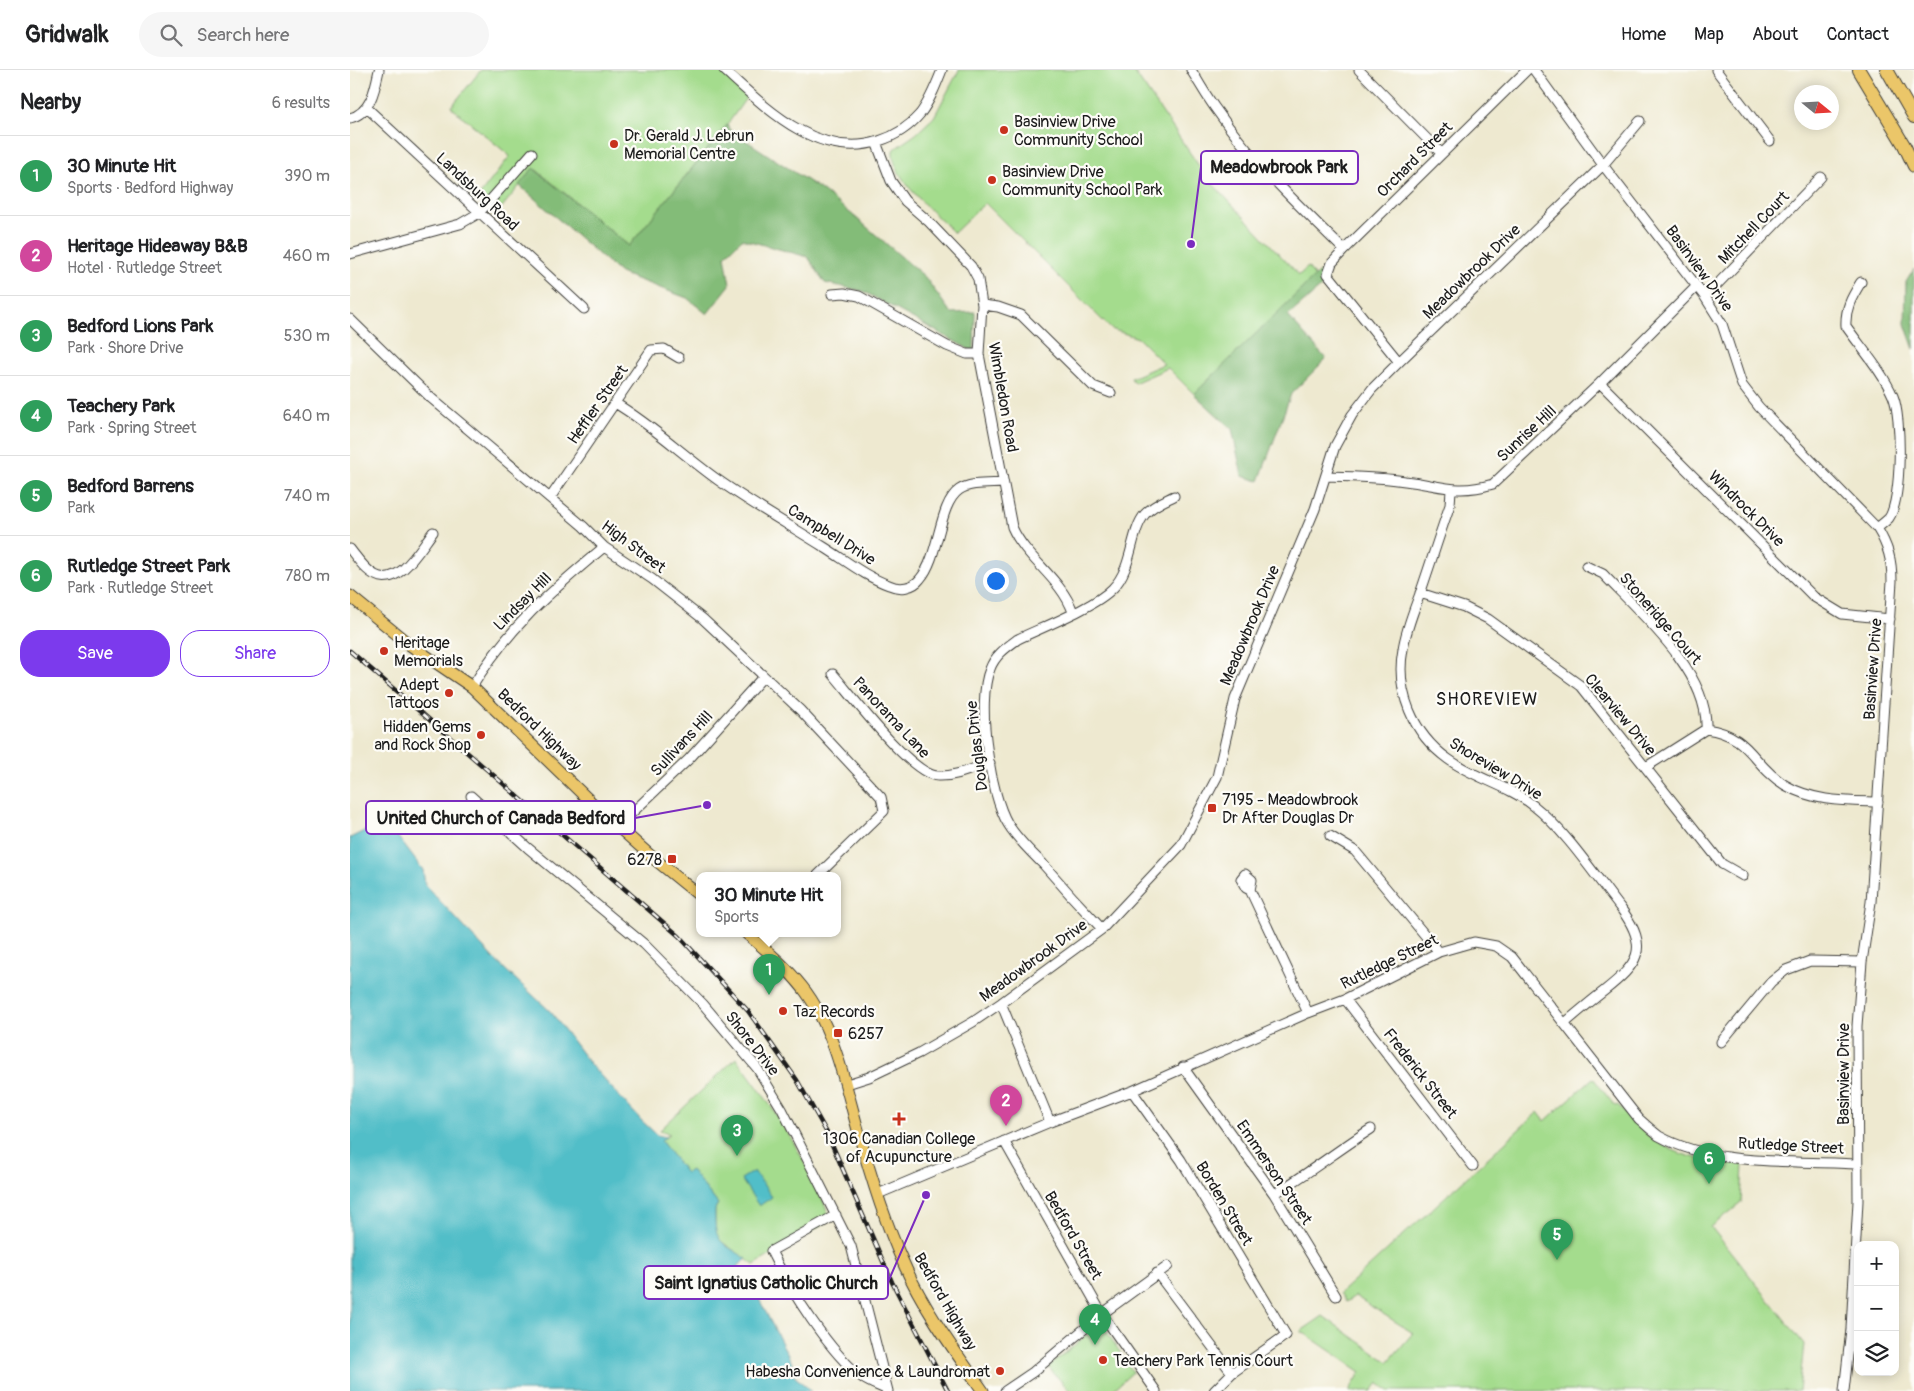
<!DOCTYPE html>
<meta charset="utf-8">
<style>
body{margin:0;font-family:Pangolin,sans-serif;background:#f6f6f6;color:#202124}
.controls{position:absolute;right:15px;bottom:15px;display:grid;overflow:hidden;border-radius:10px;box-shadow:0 2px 12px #0003}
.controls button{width:45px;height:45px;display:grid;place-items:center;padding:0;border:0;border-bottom:1px solid #e0e0e0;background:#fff;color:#202124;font:25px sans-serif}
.compass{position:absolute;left:1444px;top:15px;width:45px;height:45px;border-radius:50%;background:#fff;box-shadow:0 2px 12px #0003;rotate:108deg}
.you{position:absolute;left:645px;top:510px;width:18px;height:18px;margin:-12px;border:4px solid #fff;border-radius:50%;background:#1a73e8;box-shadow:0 0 0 8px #1a73e833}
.badge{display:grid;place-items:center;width:32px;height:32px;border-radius:50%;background:#7c3aed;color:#fff;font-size:16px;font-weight:700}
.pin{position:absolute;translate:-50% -41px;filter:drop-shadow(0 1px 2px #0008)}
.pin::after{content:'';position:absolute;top:26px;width:18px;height:15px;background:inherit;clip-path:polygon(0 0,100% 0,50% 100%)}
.popup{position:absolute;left:346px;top:802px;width:145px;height:65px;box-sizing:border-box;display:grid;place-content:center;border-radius:10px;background:#fff;filter:drop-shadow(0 1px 4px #0005);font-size:16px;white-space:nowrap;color:#757577}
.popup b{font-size:19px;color:#202124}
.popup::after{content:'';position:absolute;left:50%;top:100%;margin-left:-10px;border:10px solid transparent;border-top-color:#fff}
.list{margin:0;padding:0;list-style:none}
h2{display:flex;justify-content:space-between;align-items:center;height:65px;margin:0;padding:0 20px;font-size:21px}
h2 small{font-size:16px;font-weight:400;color:#757577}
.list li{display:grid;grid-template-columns:32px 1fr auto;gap:15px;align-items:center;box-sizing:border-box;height:80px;padding:0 20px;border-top:1px solid #e0e0e0}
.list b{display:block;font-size:19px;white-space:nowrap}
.list p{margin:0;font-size:16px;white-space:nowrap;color:#757577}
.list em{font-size:16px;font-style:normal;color:#757577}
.actions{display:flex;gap:10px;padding:15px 20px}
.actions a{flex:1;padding:11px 0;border:1px solid #7c3aed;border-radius:20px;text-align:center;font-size:18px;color:#7c3aed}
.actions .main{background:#7c3aed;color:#fff}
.icon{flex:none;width:28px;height:28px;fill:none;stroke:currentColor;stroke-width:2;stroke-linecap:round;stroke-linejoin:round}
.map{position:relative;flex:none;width:1564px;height:1321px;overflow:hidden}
header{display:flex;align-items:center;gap:30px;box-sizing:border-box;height:70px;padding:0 25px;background:#fff;border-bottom:1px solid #e0e0e0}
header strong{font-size:24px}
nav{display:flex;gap:28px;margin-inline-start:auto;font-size:18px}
.search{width:350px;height:45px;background:#f6f6f6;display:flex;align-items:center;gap:12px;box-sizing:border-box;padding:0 18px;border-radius:28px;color:#757577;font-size:19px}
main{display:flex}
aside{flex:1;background:#fff}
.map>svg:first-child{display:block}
</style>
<header>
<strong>Gridwalk</strong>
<div class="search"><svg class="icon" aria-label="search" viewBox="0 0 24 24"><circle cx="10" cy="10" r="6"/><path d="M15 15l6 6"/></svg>Search here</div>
<nav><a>Home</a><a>Map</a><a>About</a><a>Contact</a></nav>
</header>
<main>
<aside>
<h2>Nearby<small>6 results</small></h2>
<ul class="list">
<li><span class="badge" style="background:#2e9e5b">1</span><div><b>30 Minute Hit</b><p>Sports · Bedford Highway</p></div><em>390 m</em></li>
<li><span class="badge" style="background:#d1479c">2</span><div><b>Heritage Hideaway B&amp;B</b><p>Hotel · Rutledge Street</p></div><em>460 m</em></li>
<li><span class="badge" style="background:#2e9e5b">3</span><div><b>Bedford Lions Park</b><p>Park · Shore Drive</p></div><em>530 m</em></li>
<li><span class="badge" style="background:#2e9e5b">4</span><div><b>Teachery Park</b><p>Park · Spring Street</p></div><em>640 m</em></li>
<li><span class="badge" style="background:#2e9e5b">5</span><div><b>Bedford Barrens</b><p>Park</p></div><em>740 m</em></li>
<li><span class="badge" style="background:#2e9e5b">6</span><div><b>Rutledge Street Park</b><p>Park · Rutledge Street</p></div><em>780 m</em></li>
</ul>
<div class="actions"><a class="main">Save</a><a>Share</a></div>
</aside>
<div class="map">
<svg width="1564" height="1321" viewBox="0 0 1564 1321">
<rect width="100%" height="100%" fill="#fdfcf7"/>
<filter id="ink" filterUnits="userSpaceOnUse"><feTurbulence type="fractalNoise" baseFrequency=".02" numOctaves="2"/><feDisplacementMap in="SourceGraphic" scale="10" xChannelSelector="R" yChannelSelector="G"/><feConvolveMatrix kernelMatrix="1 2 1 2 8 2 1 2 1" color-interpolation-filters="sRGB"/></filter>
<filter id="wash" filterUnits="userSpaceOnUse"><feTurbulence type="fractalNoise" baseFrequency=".0096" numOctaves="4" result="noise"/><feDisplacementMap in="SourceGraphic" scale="20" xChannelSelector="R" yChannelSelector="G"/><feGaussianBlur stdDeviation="1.12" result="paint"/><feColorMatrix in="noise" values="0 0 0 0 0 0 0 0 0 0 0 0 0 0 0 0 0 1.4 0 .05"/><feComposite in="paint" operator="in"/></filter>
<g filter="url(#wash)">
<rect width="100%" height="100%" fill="#eee9d0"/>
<!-- green -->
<path fill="#a4dc8d" stroke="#607c54" d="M 131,0 L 372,0 L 399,24 L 377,55 L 279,176 L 184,98 L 148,142 L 128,127 L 160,86 L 101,37 Z
M 609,0 L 774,0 L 778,2 L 783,0 L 858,109 L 949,205 L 958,197 L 965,207 L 844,324 L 818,298 L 784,313 L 781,308 L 814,294 L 788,268 L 761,259 L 635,133 L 604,163 C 586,144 540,108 543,80 L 566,64 L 584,47 Z
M 386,988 C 424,1037 459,1092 481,1150 L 404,1195 L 368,1169 L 365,1164 L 365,1139 L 368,1134 L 341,1100 L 336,1104 L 311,1071 L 320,1064 L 310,1060 Z
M 1243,1008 L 1265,1036 L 1268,1035 C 1305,1080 1336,1091 1393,1094 L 1391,1133 L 1361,1157 L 1454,1274 L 1449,1321 L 1039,1321 L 1028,1313 L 1022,1321 L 999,1321 L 1011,1302 L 951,1261 L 973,1246 L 1038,1292 L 1063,1263 L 1005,1226 L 996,1232 L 990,1223 L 1188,1042 L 1195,1051 Z
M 751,1253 L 783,1302 L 762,1321 L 720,1321 L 698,1297 Z"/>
<!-- forest -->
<path fill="#83bc78" stroke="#506c4a" d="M 377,55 L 380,60 L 470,119 L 504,146 L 575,207 L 601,243 L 625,242 L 624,282 L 513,221 L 475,213 L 458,187 L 392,169 L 375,186 L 380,215 L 357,244 L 337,228 L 270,203 L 169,115 L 183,98 L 279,176 Z
M 1564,199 L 1564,279 L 1555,254 L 1556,212 Z
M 969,202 L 978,211 L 938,246 L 976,289 L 941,324 L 909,411 L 892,406 L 882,359 L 844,324 Z"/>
<!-- water -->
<path fill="#51bec8" stroke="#366d72" d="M 38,754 L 73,800 L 75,815 L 144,889 L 201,942 L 240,994 L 291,1050 L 307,1065 L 316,1067 L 311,1071 L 336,1103 L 341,1100 L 368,1134 C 364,1138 365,1143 365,1149 C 365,1175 377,1175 397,1189 L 383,1200 L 390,1211 L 406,1223 L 442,1293 L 440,1302 L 461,1321 L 0,1321 L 0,768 L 18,759 Z
M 404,1101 L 422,1127 L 409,1136 L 391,1109 Z"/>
</g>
<g filter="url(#ink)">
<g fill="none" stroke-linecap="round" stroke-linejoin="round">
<!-- minor casing -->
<g stroke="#3c3b37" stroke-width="11">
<path id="minor" d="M 374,0 C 415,37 468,91 529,71 C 545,66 559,57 570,44 C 580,31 586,15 592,0
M 841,0 C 850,14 858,29 868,42 C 903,93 950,136 994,180
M 1009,0 L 1091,83
M 1184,0 L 1253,95 L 1355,227 L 1372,254 L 1392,315 L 1409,337 L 1527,458 C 1538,476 1542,490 1542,511 L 1521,832 L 1512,892 L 1507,956 L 1508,1131 L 1501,1259 L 1494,1321
M 1366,0 L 1420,71
M 17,38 L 234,239
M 0,48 C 21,43 25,19 29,0
M 526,72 L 541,111 L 555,131 L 578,151 L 621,196 L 628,209 L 632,235 L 629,284 L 662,457 C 676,489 711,508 723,542
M 0,184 L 110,154 L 129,143 L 182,83
M 1511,212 C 1502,227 1495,238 1496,256 C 1512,279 1532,301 1543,326 C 1552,347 1552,429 1539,448 C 1536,451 1531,455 1527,458
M 482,224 L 494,223 L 509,226 L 597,276 L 617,284 L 629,284
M 1355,227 L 1471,107
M 632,235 L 648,237 L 671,245 L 743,316 L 761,323
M 0,249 L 81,328 L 233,456 L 254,477 L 302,509 L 353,549 L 450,640 L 531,727 L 534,741 L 467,806
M 1049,292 L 978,204 L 982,193 L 994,180 L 1177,0
M 1250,313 L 1464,527 L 1492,544 L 1540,549
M 265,333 C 302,355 333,385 368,410 C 402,434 439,455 474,477 C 495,490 516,507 539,515 C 550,520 563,518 570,509 C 590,486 588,435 609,420 C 620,412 640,414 653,413
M 977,406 C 1003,407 1029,407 1055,411 C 1090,415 1106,425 1143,414 L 1250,313 L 1347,216
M 1101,420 L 1100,435 C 1090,463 1081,492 1071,521 C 1064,540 1056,559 1053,579 C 1045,621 1063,664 1098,689 C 1124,708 1158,715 1184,736 C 1216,761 1246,807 1272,840 C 1300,879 1288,894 1254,921 C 1241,931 1228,942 1215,953
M 200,428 L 301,280 L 314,279 L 329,288
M 0,479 C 7,488 15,500 25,505 C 49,518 71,477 83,462
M 1236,496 L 1253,504 C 1290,543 1359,602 1356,659
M 1070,523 L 1114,537 L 1138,549 L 1231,616 L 1372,794 L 1393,806
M 483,604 C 503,627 561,705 588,706 C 605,707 624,698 640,693
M 122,617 C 158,558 201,521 254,477
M 1296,697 L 1356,659 C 1401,665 1402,695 1435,715 C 1464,732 1496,731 1528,732
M 121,726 L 178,778 L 294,874 L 353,934 L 407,998 L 432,1039 L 501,1176 L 538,1321
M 268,756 L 339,689 L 413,607
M 980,766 L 1005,781 L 1089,882
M 900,820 L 902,810 L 895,804 L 891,809 L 896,818 L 900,820 L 958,943
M 752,859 C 732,838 712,816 693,794 C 681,782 667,769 658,754 C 640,725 626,631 640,599 C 645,585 657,577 668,569 C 693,557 745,537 763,518 C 783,498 780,462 795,444 C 803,435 814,431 824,426
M 995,929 L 1123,1096
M 651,933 L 700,1052
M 1371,972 L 1421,912 L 1436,900 L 1460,891 L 1512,892
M 833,997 L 924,1124 L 986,1226
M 497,1014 L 519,1007 L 569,983 L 623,952 L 651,933 L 752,859 L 831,775 L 867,707 L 885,629 L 965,439 L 985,376 L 1002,345 L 1022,319 L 1049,292 L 1253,95 L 1290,51
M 782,1021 L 831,1090 L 936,1265 L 882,1303 L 864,1321
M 654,1071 L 752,1244 L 806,1321
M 528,1124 L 700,1052 L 782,1021 L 958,943 L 995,929 L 1089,882 L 1124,872 L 1146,876 L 1162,887 L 1289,1049 C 1295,1054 1302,1061 1309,1066 C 1365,1097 1445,1090 1508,1094
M 924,1124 C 958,1104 988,1080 1021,1059
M 486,1145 L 421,1181 C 439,1218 480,1284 513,1308 C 520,1313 529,1316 537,1320
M 807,1203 L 882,1303
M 655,1321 L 683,1302 L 752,1244 L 818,1196"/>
</g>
<!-- major casing -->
<g stroke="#3c3b37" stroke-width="13">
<path id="major" d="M 0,526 L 60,575 L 122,617 L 247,738 L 302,787 L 350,826
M 397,864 C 418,881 440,900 456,922 C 485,962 495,1014 508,1060 C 520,1104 534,1150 553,1192 C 573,1238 604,1280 633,1321"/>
</g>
<!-- highway casing -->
<g stroke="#3c3b37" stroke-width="14">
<path id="highway" d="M 1509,0 L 1554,75 L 1564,96
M 1537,0 L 1564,47"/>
</g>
<!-- minor -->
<use href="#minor" stroke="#fff" stroke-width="9"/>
<!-- major -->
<use href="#major" stroke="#ebc669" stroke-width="11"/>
<!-- highway -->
<use href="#highway" stroke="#ebc669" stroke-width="12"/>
<!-- rail casing -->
<g stroke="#1c1c1c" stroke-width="4.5">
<path id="rail" d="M 0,581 L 329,866 L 398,941 L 447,1010 L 477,1063 L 542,1212 L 598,1321"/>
</g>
<!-- rail -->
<use href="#rail" stroke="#fdfcf7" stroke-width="2.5" stroke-dasharray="8" stroke-linecap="butt"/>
</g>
</g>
<!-- markers -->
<g fill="#c8321e" stroke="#fdfcf7" stroke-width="2">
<circle cx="654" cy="60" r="5"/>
<circle cx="264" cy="74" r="5"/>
<circle cx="642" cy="110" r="5"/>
<circle cx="34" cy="581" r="5"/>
<circle cx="99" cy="623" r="5"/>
<circle cx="131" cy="665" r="5"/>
<rect x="857" y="733" width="10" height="10" rx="2.5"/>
<rect x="317" y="784" width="10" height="10" rx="2.5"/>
<circle cx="433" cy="941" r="5"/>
<rect x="483" y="958" width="10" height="10" rx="2.5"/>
<path d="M546.5 1041.5h5v5h5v5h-5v5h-5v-5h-5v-5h5z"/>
<circle cx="753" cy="1290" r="5"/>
<circle cx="650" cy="1301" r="5"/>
</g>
<g text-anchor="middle" stroke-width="4.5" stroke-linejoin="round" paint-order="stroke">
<!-- poi labels -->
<g font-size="16" fill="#1c1c1c" stroke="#fdfcf7" text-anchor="start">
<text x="664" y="57">Basinview Drive<tspan x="664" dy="18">Community School</tspan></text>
<text x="274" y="71">Dr. Gerald J. Lebrun<tspan x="274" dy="18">Memorial Centre</tspan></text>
<text x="652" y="107">Basinview Drive<tspan x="652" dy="18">Community School Park</tspan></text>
<text x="44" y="578">Heritage<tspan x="44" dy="18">Memorials</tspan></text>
<text x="89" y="620" text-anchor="end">Adept<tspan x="89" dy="18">Tattoos</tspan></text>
<text x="121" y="662" text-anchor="end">Hidden Gems<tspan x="121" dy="18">and Rock Shop</tspan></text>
<text x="872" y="735">7195 - Meadowbrook<tspan x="872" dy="18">Dr After Douglas Dr</tspan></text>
<text x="312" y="795" text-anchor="end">6278</text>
<text x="443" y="947">Taz Records</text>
<text x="498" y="969">6257</text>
<text x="549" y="1074" text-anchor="middle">1306 Canadian College<tspan x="549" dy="18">of Acupuncture</tspan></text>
<text x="763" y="1296">Teachery Park Tennis Court</text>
<text x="640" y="1307" text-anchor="end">Habesha Convenience &amp; Laundromat</text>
</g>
<!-- street labels -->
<g font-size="16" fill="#1c1c1c" stroke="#fdfcf7">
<text transform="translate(1064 89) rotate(-45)" y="6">Orchard Street</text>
<text transform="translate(128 121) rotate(43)" y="6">Landsburg Road</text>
<text transform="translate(1403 157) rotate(-46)" y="6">Mitchell Court</text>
<text transform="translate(1350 198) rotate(54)" y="6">Basinview Drive</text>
<text transform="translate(1121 201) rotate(-44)" y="6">Meadowbrook Drive</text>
<text transform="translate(654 327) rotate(80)" y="6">Wimbledon Road</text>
<text transform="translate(247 334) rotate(-55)" y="6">Heffler Street</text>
<text transform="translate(1176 363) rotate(-43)" y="6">Sunrise Hill</text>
<text transform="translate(1397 438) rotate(45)" y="6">Windrock Drive</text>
<text transform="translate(482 464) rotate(32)" y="6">Campbell Drive</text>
<text transform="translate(284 476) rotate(37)" y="6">High Street</text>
<text transform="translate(172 531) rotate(-45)" y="6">Lindsay Hill</text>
<text transform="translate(1311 548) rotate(49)" y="6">Stoneridge Court</text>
<text transform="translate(899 555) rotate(-67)" y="6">Meadowbrook Drive</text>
<text transform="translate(1522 599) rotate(-86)" y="6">Basinview Drive</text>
<text transform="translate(1271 644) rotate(50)" y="6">Clearview Drive</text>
<text transform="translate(542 647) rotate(47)" y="6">Panorama Lane</text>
<text transform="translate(190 659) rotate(44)" y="6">Bedford Highway</text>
<text transform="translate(331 673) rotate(-47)" y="6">Sullivans Hill</text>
<text transform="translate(626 676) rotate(-97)" y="6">Douglas Drive</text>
<text transform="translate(1146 698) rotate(31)" y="6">Shoreview Drive</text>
<text transform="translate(683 890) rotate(-36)" y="6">Meadowbrook Drive</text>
<text transform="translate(1039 891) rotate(-26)" y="6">Rutledge Street</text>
<text transform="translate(403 973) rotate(52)" y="6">Shore Drive</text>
<text transform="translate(1071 1003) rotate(52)" y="6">Frederick Street</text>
<text transform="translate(1493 1004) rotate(-90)" y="6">Basinview Drive</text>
<text transform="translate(1441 1075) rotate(3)" y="6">Rutledge Street</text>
<text transform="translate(925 1102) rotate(56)" y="6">Emmerson Street</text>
<text transform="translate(875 1133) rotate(59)" y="6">Borden Street</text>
<text transform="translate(724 1165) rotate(60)" y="6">Bedford Street</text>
<text transform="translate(596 1231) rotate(60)" y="6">Bedford Highway</text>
</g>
<!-- neighbourhood labels -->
<g font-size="18" letter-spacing="1" fill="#1c1c1c" stroke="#fdfcf7">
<text x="1137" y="635">SHOREVIEW</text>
</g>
</g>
<!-- callouts -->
<path fill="none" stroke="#7b2cbf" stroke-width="2" d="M841 174L851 97M357 735L285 748M576 1125L538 1212"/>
<g fill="#7b2cbf" stroke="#fdfcf7" stroke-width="2">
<circle cx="841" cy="174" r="5"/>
<circle cx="357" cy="735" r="5"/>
<circle cx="576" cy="1125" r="5"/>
</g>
<g fill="#fdfcf7" stroke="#7b2cbf" stroke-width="2">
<rect x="851" y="81" width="157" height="33" rx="5"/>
<rect x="16" y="731" width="269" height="33" rx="5"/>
<rect x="294" y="1196" width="244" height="33" rx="5"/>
</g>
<g font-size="18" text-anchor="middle" font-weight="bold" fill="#1c1c1c">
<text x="929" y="103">Meadowbrook Park</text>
<text x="151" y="754">United Church of Canada Bedford</text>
<text x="416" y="1219">Saint Ignatius Catholic Church</text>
</g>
</svg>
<div class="controls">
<button>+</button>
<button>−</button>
<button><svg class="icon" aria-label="layers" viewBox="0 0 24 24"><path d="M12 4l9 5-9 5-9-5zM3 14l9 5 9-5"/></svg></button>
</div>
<svg class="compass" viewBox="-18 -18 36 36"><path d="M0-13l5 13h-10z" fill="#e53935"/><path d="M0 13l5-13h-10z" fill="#757577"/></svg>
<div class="you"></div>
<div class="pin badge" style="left:419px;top:925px;background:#2e9e5b">1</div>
<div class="popup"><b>30 Minute Hit</b>Sports</div>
<div class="pin badge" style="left:656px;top:1056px;background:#d1479c">2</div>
<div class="pin badge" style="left:387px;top:1086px;background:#2e9e5b">3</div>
<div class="pin badge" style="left:745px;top:1275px;background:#2e9e5b">4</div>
<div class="pin badge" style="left:1207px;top:1190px;background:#2e9e5b">5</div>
<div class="pin badge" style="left:1359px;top:1114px;background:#2e9e5b">6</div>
</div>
</main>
